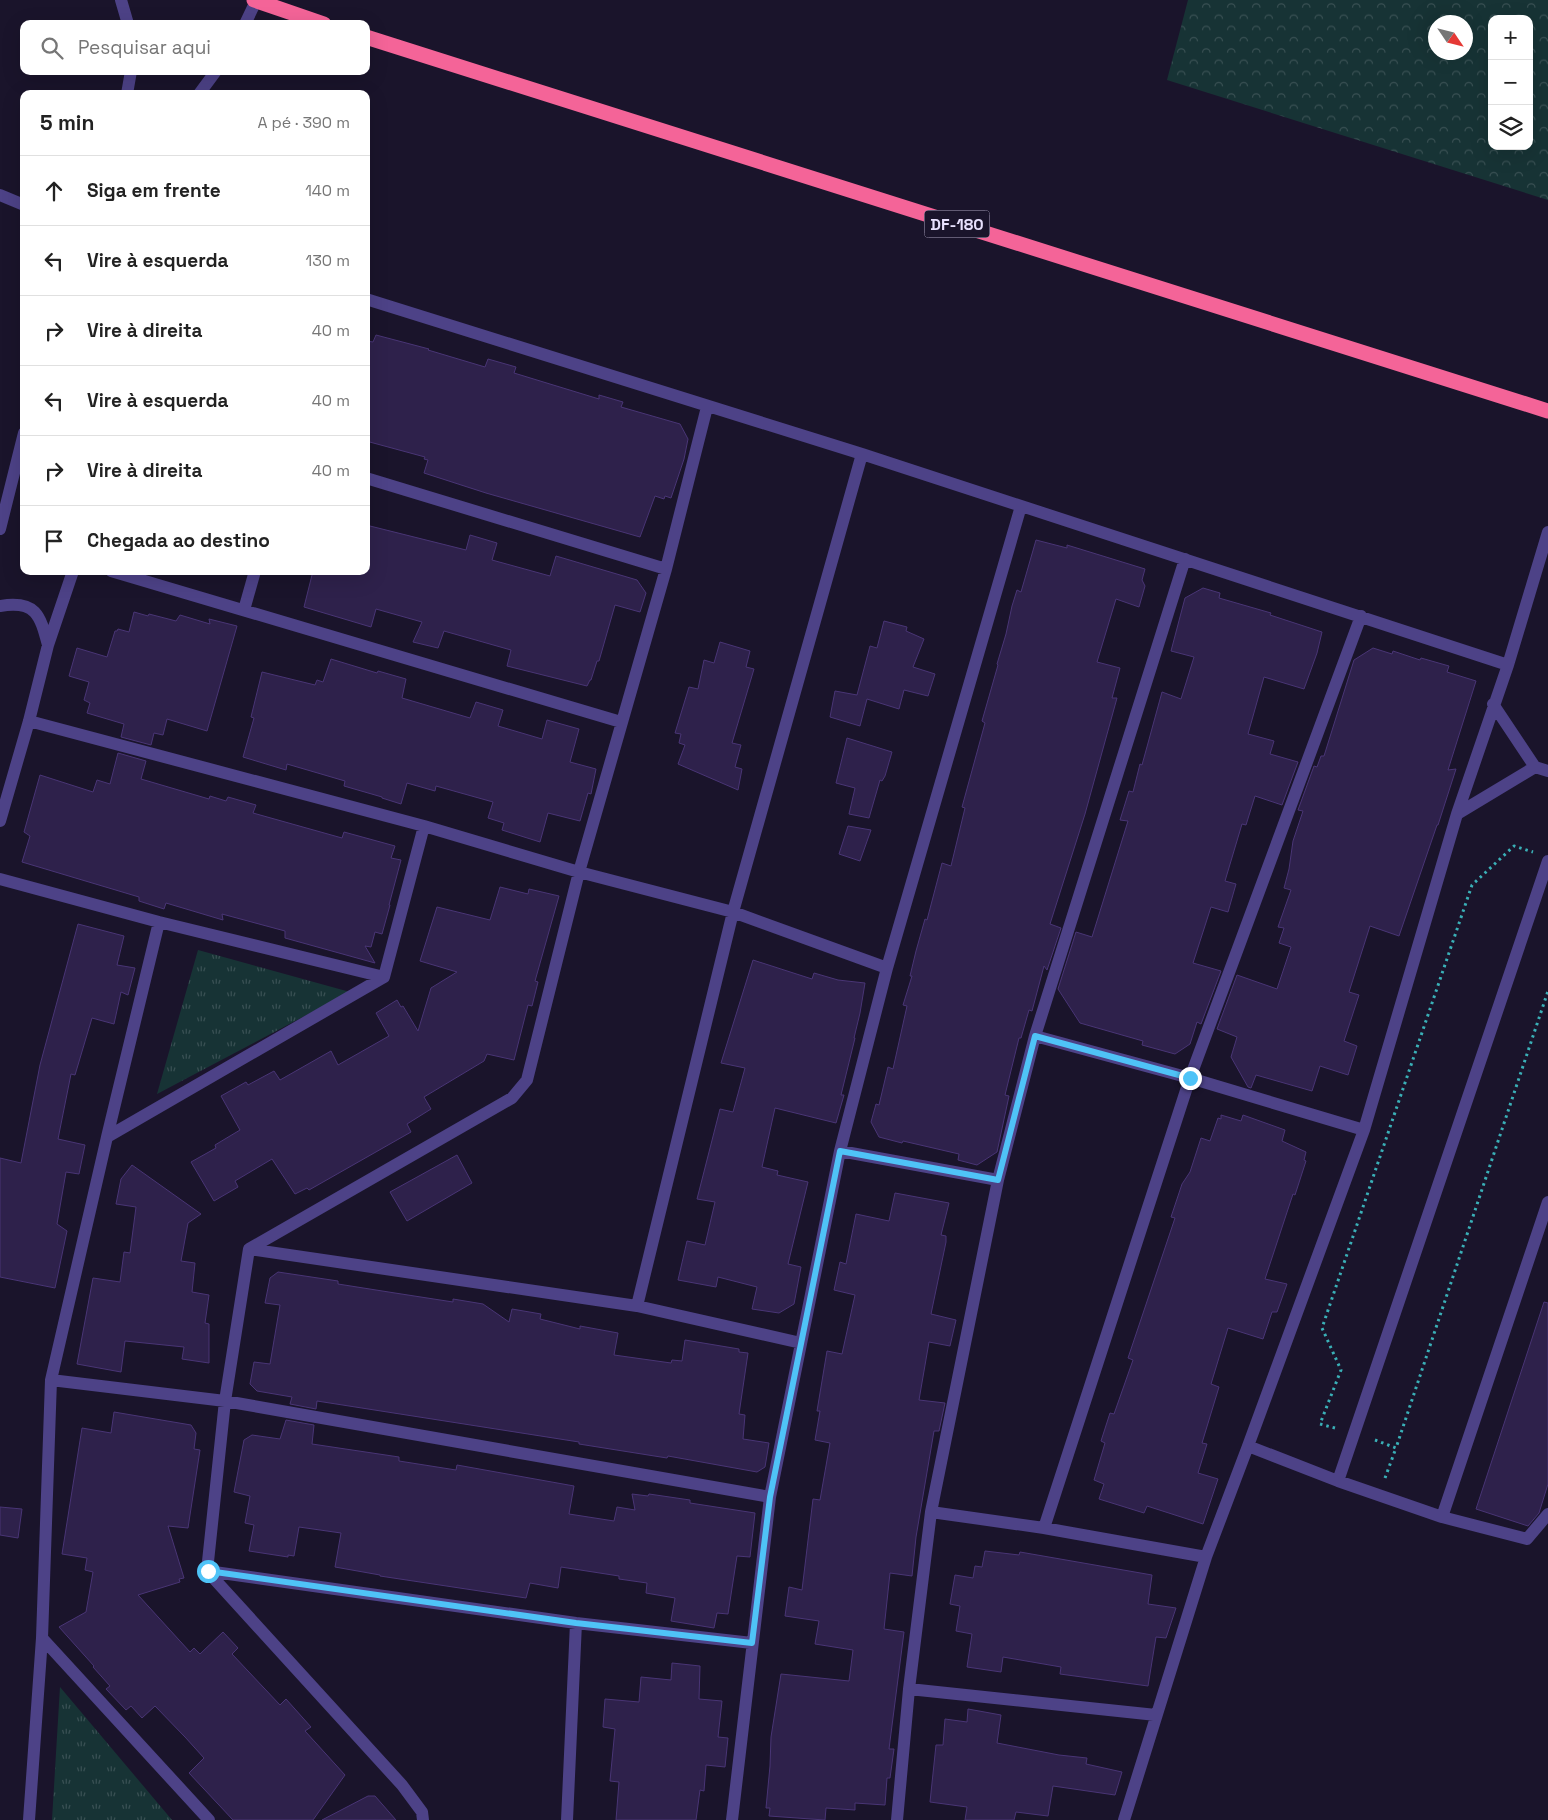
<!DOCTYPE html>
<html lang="pt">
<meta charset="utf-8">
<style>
body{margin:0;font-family:"Space Grotesk",sans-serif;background:#f2f2f2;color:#222}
.controls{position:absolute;right:15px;top:15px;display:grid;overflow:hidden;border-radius:10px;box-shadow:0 5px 20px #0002}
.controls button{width:45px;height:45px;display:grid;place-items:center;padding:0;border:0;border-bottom:1px solid #e0e0e0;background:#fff;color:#222;font:25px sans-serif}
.compass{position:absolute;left:1428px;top:15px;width:45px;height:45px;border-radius:50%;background:#fff;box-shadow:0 5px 20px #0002;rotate:125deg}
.stop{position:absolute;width:15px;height:15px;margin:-11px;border:4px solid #4fc3f7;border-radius:50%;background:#fff}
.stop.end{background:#4fc3f7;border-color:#fff;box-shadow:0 1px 5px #0008}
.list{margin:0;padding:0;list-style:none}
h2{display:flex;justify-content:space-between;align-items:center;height:65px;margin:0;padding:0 20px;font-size:21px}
h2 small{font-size:16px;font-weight:400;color:#767676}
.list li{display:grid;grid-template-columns:32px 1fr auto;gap:15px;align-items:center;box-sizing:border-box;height:70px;padding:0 20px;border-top:1px solid #e0e0e0}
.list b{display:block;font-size:19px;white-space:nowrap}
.list em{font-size:16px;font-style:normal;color:#767676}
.icon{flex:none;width:28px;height:28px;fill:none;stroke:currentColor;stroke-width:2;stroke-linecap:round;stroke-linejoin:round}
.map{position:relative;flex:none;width:1548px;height:1820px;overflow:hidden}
.search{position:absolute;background:#fff;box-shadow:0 5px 20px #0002;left:20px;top:20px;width:350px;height:55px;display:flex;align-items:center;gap:12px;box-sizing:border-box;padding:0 18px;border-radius:10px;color:#767676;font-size:19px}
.panel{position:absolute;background:#fff;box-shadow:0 5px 20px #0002;left:20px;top:90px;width:350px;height:485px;border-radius:10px}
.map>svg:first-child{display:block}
</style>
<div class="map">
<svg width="1548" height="1820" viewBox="0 0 1548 1820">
<defs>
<pattern id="forest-crowns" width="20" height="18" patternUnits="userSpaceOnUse" patternTransform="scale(1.25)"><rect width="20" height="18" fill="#173335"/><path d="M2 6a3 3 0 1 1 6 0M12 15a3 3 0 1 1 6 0" fill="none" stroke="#395053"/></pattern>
<pattern id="park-tufts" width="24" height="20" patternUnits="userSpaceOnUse" patternTransform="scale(1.25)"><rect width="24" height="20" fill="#173335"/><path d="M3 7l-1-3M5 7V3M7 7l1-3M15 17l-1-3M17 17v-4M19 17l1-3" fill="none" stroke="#395053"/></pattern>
</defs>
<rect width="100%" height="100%" fill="#1a142b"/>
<!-- forest -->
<path fill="url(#forest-crowns)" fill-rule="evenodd" d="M 1188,0 L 1548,0 L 1548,200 L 1167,80 ZM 1492,19 L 1529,19 L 1529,146 L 1492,146 ZM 1436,22 L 1466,22 L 1466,52 L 1436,52 Z"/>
<!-- park -->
<path fill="url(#park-tufts)" d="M 198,950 L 350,992 L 157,1094 Z
M 60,1687 L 172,1820 L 52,1820 Z"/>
<!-- building -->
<path fill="#2e214b" stroke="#493575" d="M 376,335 L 429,349 L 428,350 L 485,367 L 488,359 L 516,367 L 514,373 L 599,399 L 599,395 L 623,402 L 621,407 L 680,424 L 688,439 L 684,459 L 671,498 L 665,496 L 664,499 L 655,496 L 640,537 L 486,493 L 424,473 L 428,460 L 424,459 L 425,457 L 366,441 L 366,341 L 373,342 Z
M 366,525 L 466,550 L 470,535 L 497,543 L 492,560 L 550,576 L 556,556 L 637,580 L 646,593 L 640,612 L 615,605 L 599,661 L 597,661 L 591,680 L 590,680 L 587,686 L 507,666 L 511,650 L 444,631 L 438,648 L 413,642 L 422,622 L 376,609 L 371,627 L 304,607 L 313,571 L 366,571 Z
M 1036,540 L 1067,548 L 1067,545 L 1145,569 L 1142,580 L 1145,586 L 1139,607 L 1116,599 L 1097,662 L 1120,668 L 1112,698 L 1117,698 L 1085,814 L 1050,924 L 1061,928 L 1047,970 L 1044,966 L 1032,1011 L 1029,1010 L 1021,1038 L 1019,1038 L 1005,1095 L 1009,1096 L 997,1152 L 977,1165 L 958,1160 L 959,1154 L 903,1141 L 902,1143 L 879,1137 L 871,1122 L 876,1104 L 879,1105 L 888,1067 L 893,1069 L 907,1006 L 903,1005 L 912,976 L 910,976 L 916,951 L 925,919 L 927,920 L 942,863 L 951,866 L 965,808 L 962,807 L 985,723 L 982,721 L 998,665 L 997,664 L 1006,634 L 1012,606 L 1017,590 L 1021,592 Z
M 1203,588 L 1220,593 L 1219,598 L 1271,613 L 1270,615 L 1322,632 L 1317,653 L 1304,689 L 1264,677 L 1248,734 L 1274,741 L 1270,754 L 1298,762 L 1282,805 L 1255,796 L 1246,825 L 1242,824 L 1225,881 L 1236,884 L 1228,912 L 1211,907 L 1193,963 L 1221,971 L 1201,1024 L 1197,1022 L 1190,1044 L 1175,1054 L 1142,1045 L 1143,1041 L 1080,1023 L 1058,989 L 1076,932 L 1092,937 L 1128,821 L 1120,820 L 1129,791 L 1133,792 L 1140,764 L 1142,765 L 1162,692 L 1181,699 L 1194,657 L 1171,651 L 1185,598 Z
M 134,612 L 148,616 L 149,614 L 176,621 L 180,615 L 210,624 L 209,619 L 237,626 L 207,731 L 167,719 L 163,735 L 154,733 L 151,745 L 121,737 L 124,724 L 87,713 L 90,703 L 84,700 L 89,682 L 69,676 L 77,648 L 107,657 L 115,631 L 117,631 L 118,629 L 129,632 Z
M 884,621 L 907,627 L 906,631 L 924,639 L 913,667 L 935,674 L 928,696 L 904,690 L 899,709 L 867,699 L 860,726 L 830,717 L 835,691 L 857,695 L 870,646 L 877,648 Z
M 720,642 L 750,651 L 746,667 L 754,669 L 732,743 L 741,745 L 735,767 L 742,769 L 738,790 L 678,764 L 685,745 L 679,743 L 681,734 L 675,733 L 689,687 L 698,689 L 704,660 L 714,663 Z
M 1373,648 L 1392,654 L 1393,651 L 1420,660 L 1421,658 L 1449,666 L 1447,672 L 1476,681 L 1448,770 L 1456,769 L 1438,825 L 1437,825 L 1399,936 L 1370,926 L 1349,992 L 1359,995 L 1344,1041 L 1357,1046 L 1348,1075 L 1320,1066 L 1312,1091 L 1256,1075 L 1251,1088 L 1248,1087 L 1231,1057 L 1237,1037 L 1217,1029 L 1237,975 L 1277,989 L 1291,947 L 1279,943 L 1284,928 L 1278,927 L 1291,890 L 1284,888 L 1289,869 L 1293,841 L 1303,811 L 1298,810 L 1314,766 L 1317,767 L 1321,756 L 1324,756 L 1354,660 Z
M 331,659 L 377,673 L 378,671 L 406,679 L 402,698 L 470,718 L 476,702 L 503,710 L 498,726 L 542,739 L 547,720 L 579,729 L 570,762 L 596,769 L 591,794 L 588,793 L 580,821 L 548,813 L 540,842 L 502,830 L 504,823 L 488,818 L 493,802 L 436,786 L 435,791 L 407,783 L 401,804 L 382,798 L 382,797 L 344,786 L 345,781 L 287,764 L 286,770 L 243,757 L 254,718 L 251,717 L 262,672 L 315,685 L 317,680 L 323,682 Z
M 847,738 L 892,752 L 885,776 L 882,781 L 880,780 L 869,818 L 849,814 L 855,788 L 836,783 Z
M 118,753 L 146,761 L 141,779 L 209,799 L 210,796 L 226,801 L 228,797 L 256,805 L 253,813 L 342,838 L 344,832 L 395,846 L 391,858 L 401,860 L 389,905 L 390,905 L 382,934 L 375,932 L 371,947 L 365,946 L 375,963 L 285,938 L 285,931 L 222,914 L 223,920 L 166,903 L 164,909 L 139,901 L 139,897 L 22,862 L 30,836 L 24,832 L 40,775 L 93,792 L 97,780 L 110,784 Z
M 848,826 L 871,830 L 860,861 L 839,854 Z
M 500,887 L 528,894 L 529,889 L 559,896 L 535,981 L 538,982 L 532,1006 L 528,1005 L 514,1060 L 487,1054 L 484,1061 L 424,1097 L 431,1109 L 407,1124 L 411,1132 L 309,1190 L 307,1188 L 295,1194 L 272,1159 L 235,1181 L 238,1187 L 214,1201 L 191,1162 L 216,1148 L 215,1145 L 240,1130 L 221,1096 L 246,1082 L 248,1085 L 274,1071 L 280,1080 L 331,1051 L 338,1065 L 389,1036 L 376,1013 L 397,1000 L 401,1007 L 403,1006 L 418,1031 L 431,988 L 457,972 L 420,961 L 437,907 L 490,920 Z
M 78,924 L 124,936 L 117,965 L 135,968 L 128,995 L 121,992 L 114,1024 L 92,1018 L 75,1075 L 71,1074 L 58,1139 L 85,1145 L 79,1174 L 66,1172 L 57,1224 L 67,1231 L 55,1288 L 0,1277 L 0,1158 L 21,1163 L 40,1065 Z
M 753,960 L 812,979 L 814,973 L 838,980 L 865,983 L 860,1013 L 854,1038 L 855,1038 L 841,1095 L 844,1095 L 836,1123 L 775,1108 L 762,1167 L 778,1171 L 777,1175 L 808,1182 L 788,1264 L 801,1267 L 794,1304 L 779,1313 L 752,1309 L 757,1287 L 718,1277 L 716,1287 L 678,1280 L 687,1241 L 705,1245 L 715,1202 L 697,1199 L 720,1109 L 733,1112 L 745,1068 L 721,1063 Z
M 1221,1115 L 1241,1121 L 1243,1115 L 1285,1130 L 1282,1141 L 1306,1152 L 1304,1160 L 1306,1161 L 1295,1195 L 1293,1194 L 1265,1279 L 1287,1284 L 1277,1312 L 1272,1312 L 1263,1339 L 1228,1328 L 1211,1384 L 1219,1387 L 1202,1443 L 1207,1444 L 1198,1473 L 1218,1479 L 1203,1524 L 1147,1506 L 1144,1513 L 1099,1499 L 1104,1484 L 1094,1480 L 1105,1443 L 1101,1441 L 1110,1413 L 1114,1414 L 1133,1360 L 1128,1358 L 1175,1218 L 1171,1217 L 1182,1184 L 1190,1172 L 1201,1138 L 1210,1141 L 1218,1118 L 1221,1119 Z
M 457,1155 L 472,1183 L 407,1221 L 390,1192 Z
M 132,1165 L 201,1214 L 188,1223 L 181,1261 L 195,1263 L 192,1292 L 209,1295 L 205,1323 L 209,1324 L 209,1363 L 182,1359 L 184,1347 L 125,1341 L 121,1372 L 77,1364 L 93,1278 L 120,1282 L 124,1252 L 130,1253 L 136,1207 L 116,1204 L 121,1179 Z
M 895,1193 L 949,1203 L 941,1235 L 946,1236 L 946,1242 L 931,1314 L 956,1320 L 950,1346 L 929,1342 L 919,1400 L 945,1403 L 939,1431 L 934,1431 L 916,1537 L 912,1576 L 890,1573 L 884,1629 L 904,1632 L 889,1749 L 894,1749 L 890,1778 L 887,1778 L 885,1805 L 855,1803 L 855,1810 L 826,1808 L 825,1820 L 769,1816 L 770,1808 L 766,1808 L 770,1766 L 771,1737 L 781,1674 L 849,1681 L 853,1650 L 815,1644 L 819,1621 L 785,1616 L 789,1587 L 802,1590 L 813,1499 L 820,1500 L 830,1443 L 815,1440 L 820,1411 L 817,1411 L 827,1351 L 842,1354 L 855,1295 L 834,1290 L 840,1262 L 846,1264 L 856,1214 L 889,1221 Z
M 278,1272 L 338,1281 L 338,1284 L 395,1293 L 453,1302 L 453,1299 L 483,1304 L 509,1322 L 512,1309 L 541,1314 L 540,1319 L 580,1329 L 580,1326 L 618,1333 L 614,1355 L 671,1363 L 672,1360 L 682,1361 L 685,1340 L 739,1349 L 739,1352 L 748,1353 L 739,1414 L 745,1415 L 743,1439 L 769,1443 L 765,1467 L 757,1472 L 668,1456 L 667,1458 L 579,1444 L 579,1442 L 317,1401 L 316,1409 L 290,1404 L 292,1397 L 257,1391 L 250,1384 L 254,1362 L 270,1364 L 280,1305 L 265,1303 L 270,1278 Z
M 1544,1302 L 1548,1303 L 1548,1484 L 1539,1513 L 1528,1526 L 1476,1509 Z
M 114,1412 L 191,1425 L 196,1433 L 194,1449 L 200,1450 L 188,1528 L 168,1526 L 184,1578 L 179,1579 L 180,1582 L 138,1595 L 190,1652 L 194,1648 L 200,1654 L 223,1632 L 238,1648 L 232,1654 L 280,1705 L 286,1699 L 311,1727 L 305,1731 L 345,1775 L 313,1820 L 233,1820 L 189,1773 L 204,1758 L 185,1737 L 155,1706 L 142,1718 L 131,1706 L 126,1710 L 106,1689 L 110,1686 L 93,1667 L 94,1666 L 59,1627 L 86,1612 L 93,1572 L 85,1570 L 87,1558 L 62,1554 L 82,1428 L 111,1433 Z
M 286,1420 L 314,1425 L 312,1444 L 399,1457 L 399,1461 L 456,1470 L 457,1465 L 574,1486 L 569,1514 L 614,1521 L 617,1507 L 635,1510 L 632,1494 L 648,1496 L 649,1494 L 690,1500 L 690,1503 L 755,1513 L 750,1557 L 737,1556 L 728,1614 L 717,1613 L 714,1628 L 671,1621 L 675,1598 L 646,1593 L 647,1583 L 619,1579 L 619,1576 L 561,1567 L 558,1588 L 530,1583 L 526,1598 L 380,1576 L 380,1575 L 335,1567 L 341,1533 L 299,1527 L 294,1556 L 288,1555 L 288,1557 L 249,1551 L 254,1525 L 245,1523 L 250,1496 L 234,1492 L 244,1440 L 252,1435 L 280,1439 Z
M 0,1507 L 22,1509 L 18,1538 L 0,1535 Z
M 985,1551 L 1019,1555 L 1020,1552 L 1152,1575 L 1148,1604 L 1176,1608 L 1166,1638 L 1156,1637 L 1148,1686 L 1060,1674 L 1061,1667 L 1003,1657 L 1001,1672 L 967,1667 L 972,1634 L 956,1631 L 960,1606 L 950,1604 L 955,1575 L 973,1578 L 975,1566 L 982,1567 Z
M 672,1663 L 700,1666 L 699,1699 L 722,1701 L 718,1737 L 728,1738 L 725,1767 L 706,1765 L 704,1791 L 700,1790 L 696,1820 L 616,1820 L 619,1782 L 610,1781 L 615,1729 L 603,1727 L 605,1699 L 639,1702 L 641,1677 L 671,1680 Z
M 968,1709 L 1001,1715 L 997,1743 L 1059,1755 L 1087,1758 L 1086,1764 L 1122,1772 L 1115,1795 L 1053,1786 L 1048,1816 L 1016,1812 L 1014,1820 L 965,1820 L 967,1807 L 930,1802 L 936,1745 L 943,1745 L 945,1719 L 967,1722 Z
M 368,1796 L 375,1796 L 396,1820 L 322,1820 Z"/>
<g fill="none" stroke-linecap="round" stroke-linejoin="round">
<!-- path -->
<path stroke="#3ab0b7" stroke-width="3" stroke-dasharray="2.5 4" stroke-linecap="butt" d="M 1335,1428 L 1320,1424 L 1341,1370 L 1322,1328 L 1472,885 L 1514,846 L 1533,852
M 1375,1440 L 1396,1448 L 1548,991
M 1385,1478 L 1396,1448"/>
<!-- minor -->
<path stroke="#4d4287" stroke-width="12" d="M 121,0 L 128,24
M 245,24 L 256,1
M 127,94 L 131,71
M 199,94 L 216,71
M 0,195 L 24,205
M 366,299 L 862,454 L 1508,665
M 366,478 L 666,569
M 0,529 L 24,433
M 111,571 L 621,722
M 0,606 C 36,600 40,615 48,645
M 244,610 L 255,571
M 1493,704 L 1535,767 L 1548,771
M 29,721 L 424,826 L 579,872 L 733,912 L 887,968
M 1457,814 L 1535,767
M 0,821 L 29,721 L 48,645 L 73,571
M 0,879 L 159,922 L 384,977
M 1035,1036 L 1190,1078 L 1364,1130
M 107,1137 L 159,922
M 840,1151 L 998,1180
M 249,1249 L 637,1306 L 801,1343
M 637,1306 L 733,912 L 862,454
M 51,1380 L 225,1401 L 770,1497
M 1248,1446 L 1338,1481 L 1442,1517 L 1527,1539 L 1548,1514
M 1338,1481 L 1548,861
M 931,1512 L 1044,1528 L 1206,1557
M 1442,1517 L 1548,1202
M 1044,1528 L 1190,1078 L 1361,616
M 207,1571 L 576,1623 L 752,1643
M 909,1689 L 1156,1715
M 29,1820 L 42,1638
M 209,1820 L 42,1638 L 51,1380 L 107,1137 L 384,977 L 424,826
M 423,1820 L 422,1812 L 402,1785 L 207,1571 L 225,1401 L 249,1249 L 512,1098 L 527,1080 L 579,872 L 666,569 L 707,407
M 567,1820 L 576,1623
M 732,1820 L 770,1497 L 840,1151 L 887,968 L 1021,506
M 897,1820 L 909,1689 L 931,1512 L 998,1180 L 1035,1036 L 1185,559
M 1124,1820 L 1206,1557 L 1248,1446 L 1364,1130 L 1457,814 L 1508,665 L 1548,532"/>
<!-- highway -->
<path stroke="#f46498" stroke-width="15" d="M 254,0 L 324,24
M 366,37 L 1548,411"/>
</g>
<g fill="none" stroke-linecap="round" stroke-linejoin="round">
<!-- route -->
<path stroke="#4fc3f7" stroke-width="6" d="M 208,1571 L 576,1623 L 752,1643 L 770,1497 L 840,1151 L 998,1180 L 1035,1036 L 1190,1078"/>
</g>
<g text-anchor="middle" stroke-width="4.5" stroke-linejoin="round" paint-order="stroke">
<!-- shield labels -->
<rect fill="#1a142b" stroke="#aaa3be" stroke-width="1" x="924.5" y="210.5" width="65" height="27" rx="4"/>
<g font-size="16" font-weight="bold" fill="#e7e0fd">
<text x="957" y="230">DF-180</text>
</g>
</g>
</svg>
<div class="controls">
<button>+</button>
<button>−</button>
<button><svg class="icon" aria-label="layers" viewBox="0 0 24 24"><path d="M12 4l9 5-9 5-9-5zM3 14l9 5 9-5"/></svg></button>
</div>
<svg class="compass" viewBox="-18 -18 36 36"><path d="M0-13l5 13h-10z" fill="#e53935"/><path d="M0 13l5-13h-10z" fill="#767676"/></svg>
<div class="stop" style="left:208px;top:1571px"></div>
<div class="stop end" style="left:1190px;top:1078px"></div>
<div class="search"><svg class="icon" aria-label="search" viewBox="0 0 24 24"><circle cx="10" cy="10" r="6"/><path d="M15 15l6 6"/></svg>Pesquisar aqui</div>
<section class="panel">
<h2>5 min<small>A pé · 390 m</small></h2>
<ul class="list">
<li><svg class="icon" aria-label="ahead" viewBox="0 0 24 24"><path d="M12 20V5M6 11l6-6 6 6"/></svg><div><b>Siga em frente</b></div><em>140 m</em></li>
<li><svg class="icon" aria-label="left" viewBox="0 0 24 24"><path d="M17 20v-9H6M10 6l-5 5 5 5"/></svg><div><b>Vire à esquerda</b></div><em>130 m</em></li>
<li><svg class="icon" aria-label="right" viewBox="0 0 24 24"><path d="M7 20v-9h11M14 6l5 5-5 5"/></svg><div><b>Vire à direita</b></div><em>40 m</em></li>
<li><svg class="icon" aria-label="left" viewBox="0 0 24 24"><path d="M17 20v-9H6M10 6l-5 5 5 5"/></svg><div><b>Vire à esquerda</b></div><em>40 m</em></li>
<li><svg class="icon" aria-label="right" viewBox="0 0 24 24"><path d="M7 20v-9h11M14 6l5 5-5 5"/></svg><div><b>Vire à direita</b></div><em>40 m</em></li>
<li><svg class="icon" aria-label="arrive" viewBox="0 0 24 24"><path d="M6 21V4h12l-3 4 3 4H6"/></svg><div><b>Chegada ao destino</b></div></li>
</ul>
</section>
</div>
